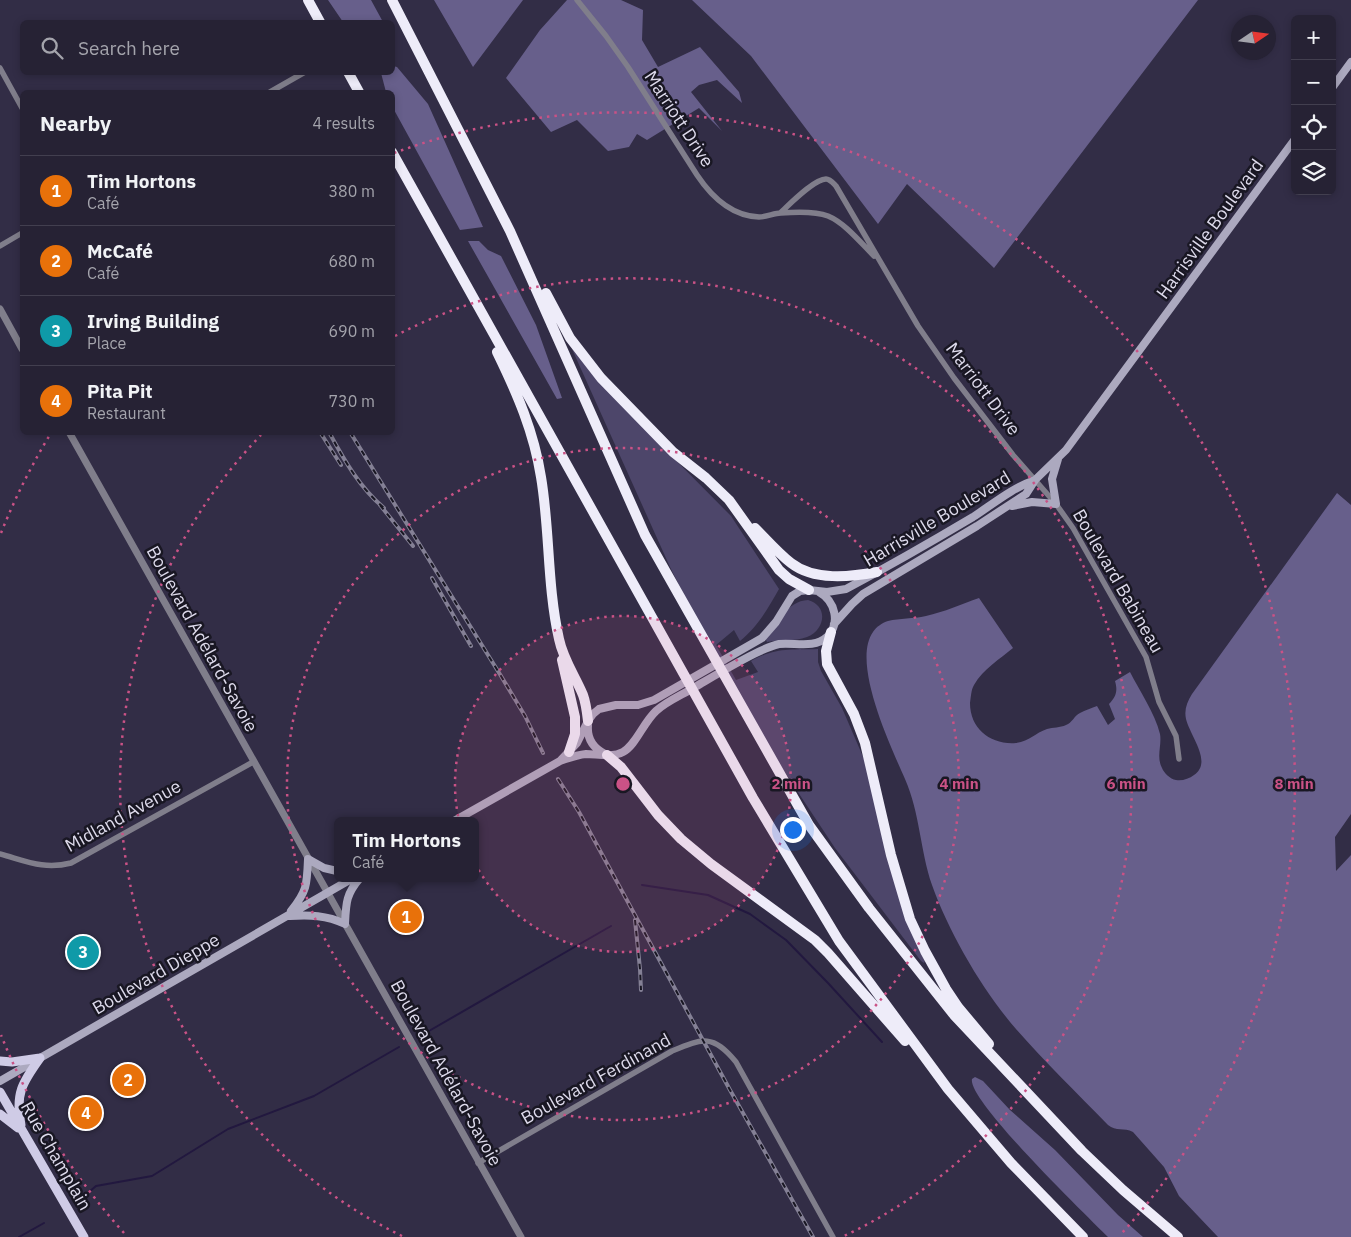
<!DOCTYPE html>
<meta charset="utf-8">
<style>
body{margin:0;font-family:"IBM Plex Sans",sans-serif;background:#2e2a3c;color:#f1f3f6}
.controls{position:absolute;right:15px;top:15px;display:grid;overflow:hidden;border-radius:8px;box-shadow:0 2px 8px #0003}
.controls button{width:45px;height:45px;display:grid;place-items:center;padding:0;border:0;border-bottom:1px solid #423f4f;background:#262234;color:#f1f3f6;font:25px sans-serif}
.compass{position:absolute;left:1231px;top:15px;width:45px;height:45px;border-radius:50%;background:#262234;box-shadow:0 2px 8px #0003;rotate:77deg}
.you{position:absolute;left:792px;top:829px;width:18px;height:18px;margin:-12px;border:4px solid #fff;border-radius:50%;background:#1a73e8;box-shadow:0 0 0 8px #1a73e833}
.badge{display:grid;place-items:center;width:32px;height:32px;border-radius:50%;background:#8bbbb9;color:#fff;font-size:16px;font-weight:700}
.pin{position:absolute;translate:-50% -50%;border:2px solid #fff;box-shadow:0 1px 5px #0006}
.popup{position:absolute;left:334px;top:817px;width:145px;height:65px;box-sizing:border-box;display:grid;place-content:center;border-radius:8px;background:#262234;filter:drop-shadow(0 1px 4px #0005);font-size:16px;white-space:nowrap;color:#a4a4ac}
.popup b{font-size:19px;color:#f1f3f6}
.popup::after{content:'';position:absolute;left:50%;top:100%;margin-left:-10px;border:10px solid transparent;border-top-color:#262234}
.list{margin:0;padding:0;list-style:none}
h2{display:flex;justify-content:space-between;align-items:center;height:65px;margin:0;padding:0 20px;font-size:21px}
h2 small{font-size:16px;font-weight:400;color:#a4a4ac}
.list li{display:grid;grid-template-columns:32px 1fr auto;gap:15px;align-items:center;box-sizing:border-box;height:70px;padding:0 20px;border-top:1px solid #423f4f}
.list b{display:block;font-size:19px;white-space:nowrap}
.list p{margin:0;font-size:16px;white-space:nowrap;color:#a4a4ac}
.list em{font-size:16px;font-style:normal;color:#a4a4ac}
.icon{flex:none;width:28px;height:28px;fill:none;stroke:currentColor;stroke-width:2;stroke-linecap:round;stroke-linejoin:round}
.map{position:relative;flex:none;width:1351px;height:1237px;overflow:hidden}
.search{position:absolute;background:#262234;box-shadow:0 2px 8px #0003;left:20px;top:20px;width:375px;height:55px;display:flex;align-items:center;gap:12px;box-sizing:border-box;padding:0 18px;border-radius:8px;color:#a4a4ac;font-size:19px}
.panel{position:absolute;background:#262234;box-shadow:0 2px 8px #0003;left:20px;top:90px;width:375px;height:345px;border-radius:8px}
.map>svg:first-child{display:block}
</style>
<div class="map">
<svg width="1351" height="1237" viewBox="0 0 1351 1237">
<rect width="100%" height="100%" fill="#322d46"/>
<!-- green -->
<path fill="#4d466a" d="M 572,349 L 629,413 L 731,516 L 779,589 C 768,608 758,627 740,641 L 734,630 L 716,645 L 736,680 L 758,672 L 751,661 C 776,647 791,650 818,649 L 818,662 L 821,671 L 842,708 L 864,759 L 925,961 L 924,963 L 921,961 L 835,848 L 774,756 L 688,603 L 670,567 Z
M 808,600 C 829,606 825,630 807,637 C 794,642 780,639 767,642 L 765,638 C 776,624 787,601 808,600 Z"/>
<!-- forest -->
<path fill="#675f8b" d="M 328,0 L 371,0 L 383,22 L 343,22 Z
M 434,0 L 523,0 L 473,67 Z
M 567,0 L 621,0 L 643,10 L 642,40 L 658,67 L 700,47 L 739,92 L 742,103 L 717,80 L 699,85 L 691,92 L 722,131 L 699,108 L 647,140 L 637,134 L 629,147 L 608,151 L 577,120 L 551,132 L 506,78 L 540,30 Z
M 692,0 L 1198,0 L 994,268 L 907,184 L 878,224 L 751,56 Z
M 393,66 L 397,67 L 428,104 L 483,227 L 460,230 L 393,108 L 392,92 L 386,92 L 381,73 L 392,72 Z
M 468,241 L 479,241 L 488,250 L 501,256 L 536,325 L 562,398 L 557,399 Z
M 1337,493 L 1351,505 L 1351,814 L 1335,837 L 1336,871 L 1351,855 L 1351,1237 L 1218,1237 L 1179,1196 L 1164,1167 L 1133,1132 C 1124,1127 1116,1132 1108,1125 C 1077,1093 1045,1062 1016,1029 C 983,991 949,933 932,885 C 920,850 920,813 905,779 C 891,747 851,663 873,632 C 876,627 882,623 888,621 C 900,618 913,619 926,616 C 944,612 962,604 979,598 L 1013,648 C 1000,659 983,669 974,685 C 971,690 971,697 970,703 C 970,729 991,745 1016,743 C 1030,741 1035,733 1047,729 C 1053,727 1060,728 1066,725 C 1072,723 1074,716 1080,713 C 1085,710 1092,708 1097,706 L 1108,725 L 1115,719 L 1109,704 C 1116,697 1118,691 1115,681 L 1130,672 C 1139,690 1155,713 1160,734 C 1162,745 1156,757 1162,768 C 1164,773 1170,779 1176,780 C 1182,781 1189,779 1194,775 C 1213,762 1190,736 1186,719 C 1184,710 1187,702 1192,694 Z
M 975,1077 L 983,1081 L 1010,1110 L 1055,1150 L 1118,1215 L 1143,1237 L 1108,1237 C 1088,1217 967,1100 972,1079 Z"/>
<g fill="none" stroke-linecap="round" stroke-linejoin="round">
<!-- stream -->
<path stroke="#22183f" stroke-width="2" d="M 642,885 L 708,895 L 750,914 L 786,940 L 828,983 L 882,1042
M 422,1035 L 611,926
M 89,1192 L 96,1186 L 152,1176 L 228,1129 L 314,1096 L 399,1047
M 19,1237 L 44,1223"/>
<!-- minor -->
<path stroke="#807e8b" stroke-width="5.5" d="M 577,0 L 606,36 L 628,67 L 697,175 C 711,196 731,216 759,217 C 767,217 774,213 781,213 C 795,212 815,211 828,216 C 845,223 861,243 874,256
M 0,68 L 22,108
M 270,92 L 305,72
M 780,213 C 789,205 814,179 826,179 C 830,179 833,183 836,186 L 918,326 L 954,378 L 1013,455 L 1056,504 L 1073,528 L 1146,657 L 1159,702 L 1176,736 L 1179,759
M 0,246 L 22,233
M 0,854 C 26,861 44,870 71,863 L 253,762
M 478,1163 L 672,1051 C 703,1038 713,1034 736,1062 L 833,1237"/>
<!-- tertiary -->
<path stroke="#807e8b" stroke-width="7" d="M 0,309 L 22,349
M 69,432 L 521,1237"/>
<!-- secondary -->
<path stroke="#aca9bf" stroke-width="8" d="M 1332,88 L 1351,62
M 1012,506 L 1032,502 L 1056,504 L 1052,479 L 1058,459
M 834,624 L 852,604 L 863,594 L 977,526 L 1026,494 L 1035,480 L 1066,450 L 1295,139
M 588,726 C 587,739 593,748 605,754
M 560,761 L 577,743 L 588,721 L 593,714 L 599,709 L 616,705 L 638,705 L 654,700 L 762,638 L 776,622 L 792,596 L 800,591 L 809,590 L 827,592 L 846,589 C 889,566 931,542 973,517 C 993,504 1012,488 1035,480
M 454,821 L 560,761 C 569,758 576,755 586,754 C 597,754 612,758 623,752 C 636,745 643,723 656,711 C 667,701 682,695 695,687 C 714,676 734,664 754,654 C 762,650 770,646 779,644 C 794,642 814,649 827,637 C 841,623 835,601 819,592
M 291,911 C 307,891 307,885 308,859 L 324,868 L 337,871
M 290,916 C 310,915 326,915 345,924 C 346,903 346,894 360,878
M 0,1081 L 353,878"/>
<!-- primary -->
<path stroke="#cfcbe6" stroke-width="9" d="M 0,1061 L 12,1062 L 40,1058
M 0,1092 L 84,1237
M 0,1114 L 18,1128
M 21,1125 C 15,1094 22,1083 40,1058"/>
<!-- motorway -->
<path stroke="#eeecf9" stroke-width="10" d="M 308,0 L 320,22
M 392,0 L 510,231 L 645,535 L 809,825 L 869,908 L 954,1015 L 1082,1151 L 1123,1190 L 1178,1237
M 348,72 L 359,92
M 392,152 L 753,798 L 839,941 L 948,1089 L 1011,1163 L 1083,1237
M 546,293 L 570,338 L 601,378 L 673,452 L 706,478 L 729,500 L 779,570 L 789,579 L 809,590
M 497,352 C 517,393 534,432 541,477 C 550,530 547,586 559,639 C 563,659 575,676 583,695 C 586,703 587,712 588,721
M 755,528 C 766,539 778,553 791,563 C 814,581 850,577 877,572
M 831,632 L 826,651 L 827,664 L 854,714 L 865,743 L 891,855 L 910,919 L 925,951 L 946,989 L 958,1007 L 989,1044
M 562,660 L 575,717 L 575,734 L 569,752
M 607,755 L 621,767 L 658,815 L 681,839 L 711,864 L 815,940 L 828,953 L 905,1041"/>
<!-- rail casing -->
<g stroke="#848095" stroke-width="4">
<path id="rail" d="M 320,432 L 341,465
M 329,432 C 344,460 360,488 384,508
M 350,432 L 501,676 L 525,716 L 543,753
M 380,505 L 413,546
M 432,578 L 471,646
M 558,779 L 579,812 L 730,1090 L 813,1237
M 635,920 L 640,969 L 641,990"/>
</g>
<!-- rail -->
<use href="#rail" stroke="#191723" stroke-width="2" stroke-dasharray="5.5" stroke-linecap="butt"/>
</g>
<!-- distance rings -->
<circle cx="623" cy="784" r="168" fill="#ca5286" fill-opacity=".12"/>
<g fill="none" stroke="#ca5286" stroke-width="2.5" stroke-dasharray="2.5 5">
<circle cx="623" cy="784" r="168"/>
<circle cx="623" cy="784" r="336"/>
<path d="M402 1236A503 503 0 0 1 261 435M395 336A503 503 0 1 1 844 1236"/>
<path d="M124 1233A671 671 0 0 1 1 1035M1 533A671 671 0 0 1 51 433M394 153A671 671 0 0 1 1122 1233"/>
</g>
<g text-anchor="middle" stroke-width="5" stroke-linejoin="round" paint-order="stroke">
<!-- street labels -->
<g font-size="18" fill="#dddaeb" stroke="#191723">
<text transform="translate(679 119) rotate(57)" y="6">Marriott Drive</text>
<text transform="translate(1210 229) rotate(-54)" y="6">Harrisville Boulevard</text>
<text transform="translate(983 389) rotate(53)" y="6">Marriott Drive</text>
<text transform="translate(937 519) rotate(-31)" y="6">Harrisville Boulevard</text>
<text transform="translate(1118 581) rotate(60)" y="6">Boulevard Babineau</text>
<text transform="translate(202 639) rotate(61)" y="6">Boulevard Adélard-Savoie</text>
<text transform="translate(123 816) rotate(-29)" y="6">Midland Avenue</text>
<text transform="translate(156 974) rotate(-30)" y="6">Boulevard Dieppe</text>
<text transform="translate(446 1073) rotate(61)" y="6">Boulevard Adélard-Savoie</text>
<text transform="translate(596 1079) rotate(-29)" y="6">Boulevard Ferdinand</text>
<text transform="translate(56 1156) rotate(60)" y="6">Rue Champlain</text>
</g>
</g>
<circle cx="623" cy="784" r="8" fill="#ca5286" stroke="#191723" stroke-width="2.5"/>
<g font-size="15" text-anchor="middle" font-weight="bold" fill="#ca5286" stroke="#191723" stroke-width="5" stroke-linejoin="round" paint-order="stroke">
<text x="791" y="789">2 min</text>
<text x="959" y="789">4 min</text>
<text x="1126" y="789">6 min</text>
<text x="1294" y="789">8 min</text>
</g>
</svg>
<div class="controls">
<button>+</button>
<button>−</button>
<button><svg class="icon" aria-label="locate" viewBox="0 0 24 24"><circle cx="12" cy="12" r="6"/><path d="M12 2v4M12 18v4M2 12h4M18 12h4"/></svg></button>
<button><svg class="icon" aria-label="layers" viewBox="0 0 24 24"><path d="M12 4l9 5-9 5-9-5zM3 14l9 5 9-5"/></svg></button>
</div>
<svg class="compass" viewBox="-18 -18 36 36"><path d="M0-13l5 13h-10z" fill="#e53935"/><path d="M0 13l5-13h-10z" fill="#a4a4ac"/></svg>
<div class="you"></div>
<div class="pin badge" style="left:406px;top:917px;background:#e8710a">1</div>
<div class="popup"><b>Tim Hortons</b>Café</div>
<div class="pin badge" style="left:128px;top:1080px;background:#e8710a">2</div>
<div class="pin badge" style="left:83px;top:952px;background:#0f9aa8">3</div>
<div class="pin badge" style="left:86px;top:1113px;background:#e8710a">4</div>
<div class="search"><svg class="icon" aria-label="search" viewBox="0 0 24 24"><circle cx="10" cy="10" r="6"/><path d="M15 15l6 6"/></svg>Search here</div>
<section class="panel">
<h2>Nearby<small>4 results</small></h2>
<ul class="list">
<li><span class="badge" style="background:#e8710a">1</span><div><b>Tim Hortons</b><p>Café</p></div><em>380 m</em></li>
<li><span class="badge" style="background:#e8710a">2</span><div><b>McCafé</b><p>Café</p></div><em>680 m</em></li>
<li><span class="badge" style="background:#0f9aa8">3</span><div><b>Irving Building</b><p>Place</p></div><em>690 m</em></li>
<li><span class="badge" style="background:#e8710a">4</span><div><b>Pita Pit</b><p>Restaurant</p></div><em>730 m</em></li>
</ul>
</section>
</div>
